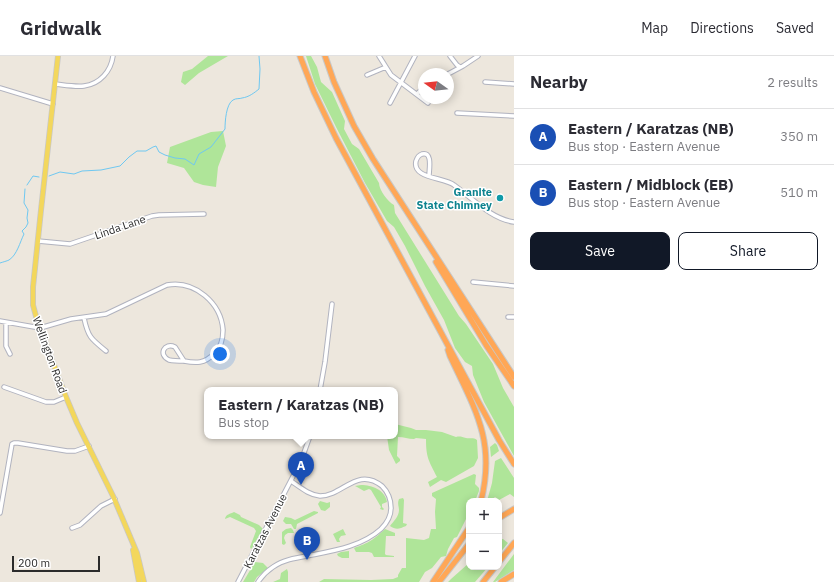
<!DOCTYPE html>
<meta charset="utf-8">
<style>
body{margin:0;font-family:"IBM Plex Sans",sans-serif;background:#f2f2f3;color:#2b2b33}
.controls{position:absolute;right:12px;bottom:12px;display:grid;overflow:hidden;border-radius:8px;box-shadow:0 2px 10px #0003}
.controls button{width:36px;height:36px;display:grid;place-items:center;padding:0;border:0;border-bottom:1px solid #e1e1e2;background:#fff;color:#2b2b33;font:20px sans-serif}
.compass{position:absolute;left:418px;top:12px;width:36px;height:36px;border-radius:50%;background:#fff;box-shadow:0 2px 10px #0003;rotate:285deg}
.scale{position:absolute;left:12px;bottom:10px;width:88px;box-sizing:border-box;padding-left:4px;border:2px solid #2b2b2b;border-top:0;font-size:11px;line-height:14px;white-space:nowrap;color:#2b2b2b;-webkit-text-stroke:3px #fff;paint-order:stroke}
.you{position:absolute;left:220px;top:298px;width:14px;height:14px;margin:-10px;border:3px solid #fff;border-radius:50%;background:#1a73e8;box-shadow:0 0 0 6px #1a73e833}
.badge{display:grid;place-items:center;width:26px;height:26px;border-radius:50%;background:#111827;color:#fff;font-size:13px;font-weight:700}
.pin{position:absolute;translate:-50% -33px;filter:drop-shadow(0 1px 2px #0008)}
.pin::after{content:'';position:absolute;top:21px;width:14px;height:12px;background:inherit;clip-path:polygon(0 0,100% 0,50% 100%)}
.popup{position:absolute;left:204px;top:331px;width:194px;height:52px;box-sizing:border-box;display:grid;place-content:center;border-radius:8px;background:#fff;filter:drop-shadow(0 1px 3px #0005);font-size:13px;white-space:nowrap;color:#7c7c81}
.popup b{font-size:15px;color:#2b2b33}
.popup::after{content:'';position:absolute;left:50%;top:100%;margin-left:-8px;border:8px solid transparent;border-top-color:#fff}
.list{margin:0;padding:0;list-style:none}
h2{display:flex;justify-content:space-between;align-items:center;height:52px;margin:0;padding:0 16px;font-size:17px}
h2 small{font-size:13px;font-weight:400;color:#7c7c81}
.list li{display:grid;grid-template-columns:26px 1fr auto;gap:12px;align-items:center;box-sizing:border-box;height:56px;padding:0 16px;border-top:1px solid #e1e1e2}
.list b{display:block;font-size:15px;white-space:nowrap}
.list p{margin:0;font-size:13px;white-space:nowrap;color:#7c7c81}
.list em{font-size:13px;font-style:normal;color:#7c7c81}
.actions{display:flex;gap:8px;padding:12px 16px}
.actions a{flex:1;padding:9px 0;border:1px solid #111827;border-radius:8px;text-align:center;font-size:14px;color:#111827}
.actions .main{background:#111827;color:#fff}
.map{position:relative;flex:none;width:514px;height:526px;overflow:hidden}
header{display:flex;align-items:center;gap:24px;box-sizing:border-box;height:56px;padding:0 20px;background:#fff;border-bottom:1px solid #e1e1e2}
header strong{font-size:19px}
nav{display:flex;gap:22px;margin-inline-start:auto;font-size:14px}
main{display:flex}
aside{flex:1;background:#fff}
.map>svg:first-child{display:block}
</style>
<header>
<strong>Gridwalk</strong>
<nav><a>Map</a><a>Directions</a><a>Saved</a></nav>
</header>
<main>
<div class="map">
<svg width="514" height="526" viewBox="0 0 514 526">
<rect width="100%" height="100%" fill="#ede7dd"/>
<!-- green -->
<path fill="#afe599" d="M 208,0 L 228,0 L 199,17 L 185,29 L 181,26 L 183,16 L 192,13 Z
M 306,0 L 311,0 L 317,11 L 321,26 L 332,36 L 345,65 L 344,73 L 352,88 L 359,93 L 379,127 C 379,134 388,146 394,149 L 395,157 L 459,260 L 466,268 L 493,308 L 503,332 L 514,351 L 514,400 L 484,346 L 473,319 L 472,310 L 465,306 L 455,292 L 444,264 L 425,230 L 405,190 L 394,171 L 387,165 L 365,127 L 336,71 L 315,28 Z
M 223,75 L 226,90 L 218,111 L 216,131 L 203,129 L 194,126 L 184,112 L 167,107 L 170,91 L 211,76 Z
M 395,368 L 411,372 L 416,374 L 426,374 L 442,376 L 456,381 C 460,380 462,381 466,382 C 470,383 473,381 477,384 L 478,402 L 474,410 L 446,426 L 441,424 L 430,431 L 428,426 L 437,421 C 429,405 426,402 426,383 L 416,382 L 414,383 C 408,383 404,381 398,381 L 397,400 L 400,403 L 400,405 L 396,408 L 389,394 L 387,380 L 395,380 Z
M 495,387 L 497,389 L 499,395 L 491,401 L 490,391 Z
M 501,402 L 514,422 L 514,441 L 510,438 L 499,444 L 495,441 L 491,445 L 487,445 L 492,427 L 495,405 Z
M 474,418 L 476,419 L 475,428 L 479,432 L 479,435 L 475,445 L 469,445 L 469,457 L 457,481 L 454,482 L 448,493 L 446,500 L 441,501 L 432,512 L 425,516 L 419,526 L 273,526 L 280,523 L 281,517 L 287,513 L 288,516 L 288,526 L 319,526 L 324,523 L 371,524 L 393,523 L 398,521 L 398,519 L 402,512 L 406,512 L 406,482 L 424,484 L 429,482 L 431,473 L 436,473 L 435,456 L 436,443 L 432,440 L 432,437 Z
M 361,429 C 372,429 385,434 387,446 L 382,448 L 382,451 L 384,453 L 383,454 L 380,453 L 381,451 L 371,434 L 369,433 L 364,435 L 357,431 L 355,430 Z
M 403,442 L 404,444 L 403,467 L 407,468 L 406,470 C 399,473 396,474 390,470 C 394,465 399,460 399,454 C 399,450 397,448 399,443 Z
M 320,445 L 327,447 L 330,446 L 330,451 L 325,455 L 321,454 L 318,448 Z
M 314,455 L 318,456 L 318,457 L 297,468 L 296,473 L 294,473 L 291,468 L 286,468 L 283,465 L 285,461 L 291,462 L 295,464 Z
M 234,456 L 240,459 L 241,461 L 259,469 L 263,473 L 252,492 L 251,493 L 250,491 L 256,475 L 254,472 L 230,461 L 225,463 C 226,458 230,458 234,456 Z
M 291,472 L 293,474 L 294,477 L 288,477 L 285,479 L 284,482 L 286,487 L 284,489 L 282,488 L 282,476 L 286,473 Z
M 343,473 L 346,479 L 341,480 L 339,483 L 340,486 L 337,486 L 333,478 Z
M 385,473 L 395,477 L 395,480 L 386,480 L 385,498 L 386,499 L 394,500 L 394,501 L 374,501 L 372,497 L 369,496 L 356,496 L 354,492 C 369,487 373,484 385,473 Z
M 499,483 L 503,483 L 508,487 L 499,498 Z
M 349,495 L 349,502 L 342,502 L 338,500 L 337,498 L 341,496 Z
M 514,498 L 514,514 L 495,526 L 493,526 Z
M 255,506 L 263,507 L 268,512 L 257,521 L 254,526 L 243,526 Z
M 469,507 L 469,511 L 488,511 L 475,526 L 448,526 L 451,523 Z"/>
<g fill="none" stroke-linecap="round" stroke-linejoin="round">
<!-- stream -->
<path stroke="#6fc8f1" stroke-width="1" d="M 49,120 L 60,116 L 74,118 L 82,115 L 101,114 L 120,110 L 129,101 L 137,95 L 146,95 L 153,91 L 156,90 L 159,96 L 165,99 L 175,102 L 185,103 L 194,109 L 199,98 L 211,91 L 225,73 C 225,66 226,48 233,44 C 236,42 240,43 242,42 C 249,41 254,37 259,33 L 260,13 L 259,0
M 27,129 L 33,120 L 39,121
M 0,207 C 3,206 7,205 9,204 C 17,199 20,186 24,178 L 22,175 L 26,171 L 28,167 L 27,162 L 28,154 L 24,147 L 25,133"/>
<!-- minor casing -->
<g stroke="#b1b3bf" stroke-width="5.5">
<path id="minor" d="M 379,0 L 391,19 L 428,47
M 450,0 L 457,9 L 460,11
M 448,18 L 463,10 L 478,0
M 367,19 L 386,11
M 485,26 L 514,28
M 55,28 C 64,29 75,31 84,30 C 100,28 111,15 113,0
M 0,32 L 53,48
M 417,38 L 424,31
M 390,47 L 415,0
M 457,57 L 514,60
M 429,120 C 429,114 433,95 422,98 C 419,99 417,102 416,105 C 412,123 444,121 454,129 C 472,142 491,163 514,166
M 38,185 L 70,188 L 152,160 L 159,159 L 204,158
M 473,226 L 514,230
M 508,261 L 514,261
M 84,262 C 88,281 91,283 106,295
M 0,265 L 40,272 L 71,263 L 106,258 L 167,229 C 195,224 221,247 223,274 C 223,282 221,291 215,297 C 211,301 206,305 200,306 C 194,307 189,306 184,305 C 179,305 174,305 169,304 C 158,299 164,286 175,291 L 184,305
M 6,266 L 6,290 L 10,298
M 4,331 L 46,346 L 54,346 L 66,341
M 320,334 L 325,306 L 332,248
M 0,457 L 12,388 L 14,387 L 18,387 L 67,395 L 75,395 L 89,390
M 72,472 L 80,469 L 101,450 L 115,443
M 238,526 L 301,405 L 310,380
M 258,526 C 262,520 267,515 273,511 C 283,504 295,502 307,500 C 332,495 361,491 381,473 C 387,467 391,461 391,452 C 391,444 388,436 382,430 C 357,410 343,440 320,440 C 309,439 300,431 291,425"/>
</g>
<!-- major casing -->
<g stroke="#c8c8c8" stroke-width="6">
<path id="major" d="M 58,0 L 41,154 L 33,231 L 33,249 L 37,264 L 66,341 L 77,367 L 113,440 L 137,497 L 144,526
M 133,494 L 139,526"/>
</g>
<!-- highway casing -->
<g stroke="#c8c8c8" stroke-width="7">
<path id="highway" d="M 300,0 L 314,36 L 336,82 L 499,384 L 514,408
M 325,0 L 334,26 L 354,70 L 373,103 L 514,321
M 436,206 L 486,289 L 514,330
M 448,294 L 450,300 C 475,353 496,385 481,445
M 499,462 L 514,453
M 499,506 L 514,487
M 433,526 L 469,472
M 439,526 L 469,488
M 483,526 L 495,511
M 501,526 L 514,518"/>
</g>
<!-- minor -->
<use href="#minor" stroke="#fff" stroke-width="3.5"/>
<!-- major -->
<use href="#major" stroke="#f3d75c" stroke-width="4.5"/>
<!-- highway -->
<use href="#highway" stroke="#ffa756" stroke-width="5"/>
</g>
<!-- markers -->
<circle fill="#0f9aa8" stroke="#fff" stroke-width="1.5" cx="500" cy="142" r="4"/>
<g text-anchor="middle" stroke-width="3" stroke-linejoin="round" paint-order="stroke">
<!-- culture labels -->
<g font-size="11" font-weight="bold" fill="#0d838f" stroke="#fff" text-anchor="end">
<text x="492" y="140">Granite<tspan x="492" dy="13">State Chimney</tspan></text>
</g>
<!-- street labels -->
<g font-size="11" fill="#2b2b2b" stroke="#fff">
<text transform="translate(120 171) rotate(-19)" y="4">Linda Lane</text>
<text transform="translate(50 299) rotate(70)" y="4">Wellington Road</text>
<text transform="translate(265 475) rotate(-63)" y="4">Karatzas Avenue</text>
</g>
</g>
</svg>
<div class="controls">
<button>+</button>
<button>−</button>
</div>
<svg class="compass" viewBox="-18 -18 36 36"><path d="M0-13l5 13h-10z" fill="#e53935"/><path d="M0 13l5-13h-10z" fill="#7c7c81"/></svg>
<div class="scale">200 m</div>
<div class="you"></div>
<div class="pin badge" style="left:301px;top:429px;background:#1a4fb4">A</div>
<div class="popup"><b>Eastern / Karatzas (NB)</b>Bus stop</div>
<div class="pin badge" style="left:307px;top:504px;background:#1a4fb4">B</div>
</div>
<aside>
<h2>Nearby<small>2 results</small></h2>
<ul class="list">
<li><span class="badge" style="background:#1a4fb4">A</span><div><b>Eastern / Karatzas (NB)</b><p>Bus stop · Eastern Avenue</p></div><em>350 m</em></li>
<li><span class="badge" style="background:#1a4fb4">B</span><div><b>Eastern / Midblock (EB)</b><p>Bus stop · Eastern Avenue</p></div><em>510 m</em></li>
</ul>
<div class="actions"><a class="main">Save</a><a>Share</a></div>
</aside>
</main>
